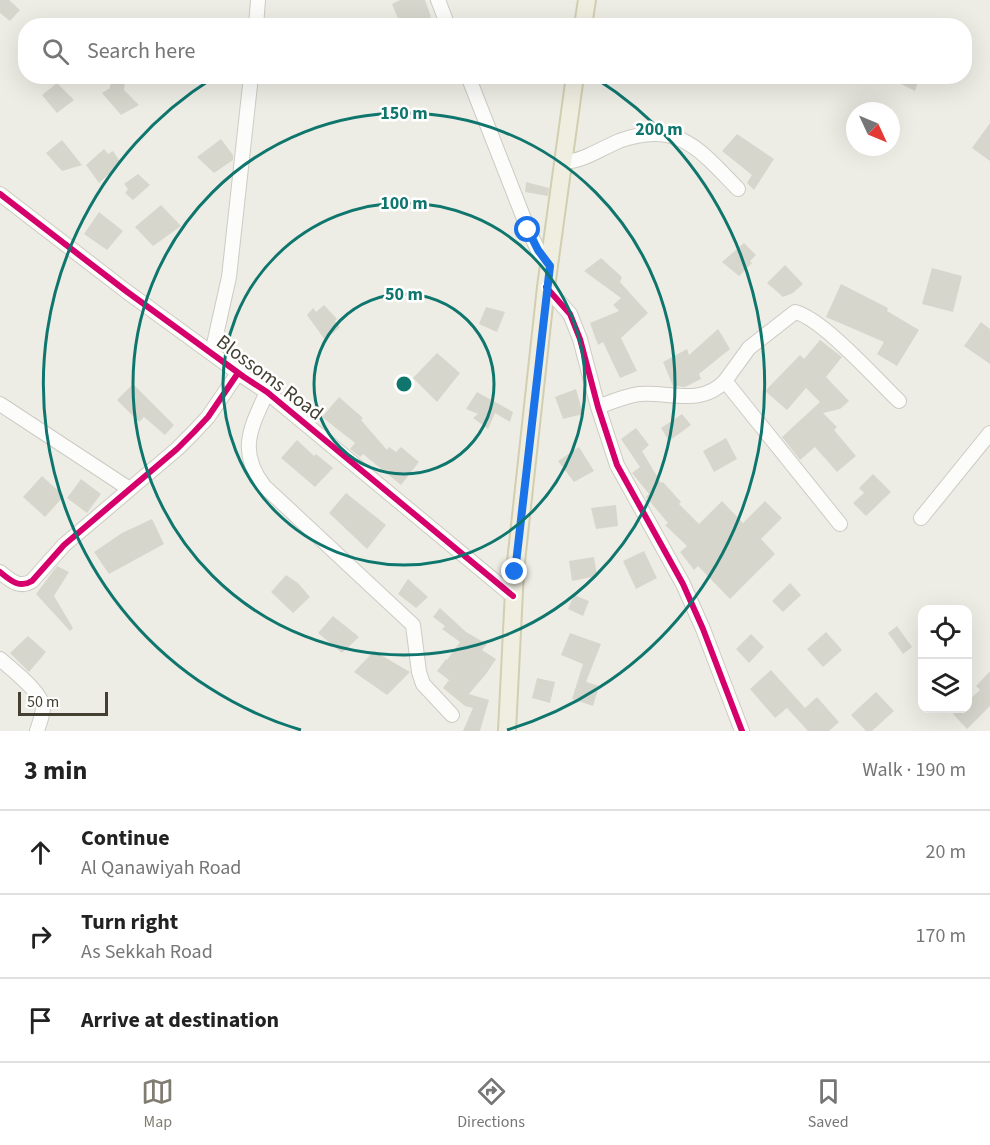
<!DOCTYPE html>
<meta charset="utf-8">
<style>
body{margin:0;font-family:"Source Sans 3",sans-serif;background:#f6f6f6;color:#222}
.controls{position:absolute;right:18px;bottom:18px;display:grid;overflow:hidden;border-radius:12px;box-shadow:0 6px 24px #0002}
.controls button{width:54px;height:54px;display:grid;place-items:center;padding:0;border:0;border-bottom:2px solid #e0e0e0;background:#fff;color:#222;font:30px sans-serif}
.compass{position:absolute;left:846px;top:102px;width:54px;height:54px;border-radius:50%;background:#fff;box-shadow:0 6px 24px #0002;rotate:134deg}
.scale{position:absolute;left:18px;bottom:15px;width:90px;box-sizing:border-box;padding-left:6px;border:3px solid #444031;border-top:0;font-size:16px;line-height:21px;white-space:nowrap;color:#444031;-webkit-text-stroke:4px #fff;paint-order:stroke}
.stop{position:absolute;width:18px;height:18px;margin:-14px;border:4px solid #1a73e8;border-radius:50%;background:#fff}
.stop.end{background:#1a73e8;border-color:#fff;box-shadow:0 2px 6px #0008}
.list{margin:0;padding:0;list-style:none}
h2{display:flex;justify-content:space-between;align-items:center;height:78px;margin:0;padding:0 24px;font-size:26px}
h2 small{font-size:20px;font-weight:400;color:#767676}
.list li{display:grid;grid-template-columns:39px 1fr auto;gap:18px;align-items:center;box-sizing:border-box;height:84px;padding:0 24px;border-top:2px solid #e0e0e0}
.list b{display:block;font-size:22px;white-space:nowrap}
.list p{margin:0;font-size:20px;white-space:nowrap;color:#767676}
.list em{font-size:20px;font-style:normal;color:#767676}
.icon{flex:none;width:33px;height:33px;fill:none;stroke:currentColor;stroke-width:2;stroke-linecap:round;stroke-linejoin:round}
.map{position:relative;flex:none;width:990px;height:731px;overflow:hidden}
.search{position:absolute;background:#fff;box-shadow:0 6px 24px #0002;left:18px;right:18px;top:18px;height:66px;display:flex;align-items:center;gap:15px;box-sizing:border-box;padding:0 21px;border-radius:24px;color:#767676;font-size:22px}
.sheet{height:330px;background:#fff}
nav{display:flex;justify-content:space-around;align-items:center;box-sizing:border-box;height:84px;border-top:2px solid #e0e0e0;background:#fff;font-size:16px;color:#767676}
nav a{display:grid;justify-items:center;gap:3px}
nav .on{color:#807d70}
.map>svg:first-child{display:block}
</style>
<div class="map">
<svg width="990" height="731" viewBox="0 0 990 731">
<rect width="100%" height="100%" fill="#eeede5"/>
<!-- building -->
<path fill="#d7d6cd" d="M 0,0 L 9,0 L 20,10 L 10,21 L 0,13 Z
M 400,0 L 425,0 L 431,17 L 417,26 L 401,26 L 392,4 Z
M 885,76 L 920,76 L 915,91 Z
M 116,80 L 119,83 L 125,81 L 124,90 L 139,105 L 121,115 L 102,93 L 110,88 L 110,85 Z
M 57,83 L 74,100 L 57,113 L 42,95 Z
M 990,123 L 990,161 L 972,148 Z
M 737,134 L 774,159 L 754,190 L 747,183 L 752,175 L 722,151 Z
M 221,139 L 233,155 L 233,160 L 214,173 L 197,157 Z
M 62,140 L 82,165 L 62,171 L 46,153 Z
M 104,149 L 108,154 L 113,151 L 121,163 L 99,183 L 86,165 Z
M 138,174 L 150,185 L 133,200 L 125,193 L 128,189 L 124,184 Z
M 526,182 L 549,188 L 548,196 L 525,192 Z
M 161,205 L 181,226 L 153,246 L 135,227 Z
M 99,212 L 123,231 L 107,250 L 84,234 Z
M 744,243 L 756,255 L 750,261 L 752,263 L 739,276 L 722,262 Z
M 601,258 L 622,277 L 620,282 L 648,313 L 621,338 L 637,371 L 620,378 L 603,342 L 598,345 L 590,323 L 619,311 L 613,305 L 621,298 L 584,271 Z
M 785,265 L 803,284 L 793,293 L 783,297 L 767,283 Z
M 932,268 L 962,276 L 953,312 L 922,304 Z
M 841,284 L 888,308 L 887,311 L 919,330 L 897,366 L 877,354 L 884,342 L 826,317 Z
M 324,305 L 337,319 L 335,321 L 340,327 L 325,340 L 307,315 L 313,308 L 316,312 Z
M 486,307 L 505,312 L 497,332 L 479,324 Z
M 981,322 L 990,329 L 990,364 L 964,346 Z
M 718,329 L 730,349 L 699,374 L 701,379 L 685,387 L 673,386 L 663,362 L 687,349 L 689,355 Z
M 820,340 L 842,357 L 826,377 L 849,401 L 840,409 L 823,413 L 837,427 L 834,430 L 856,456 L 837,472 L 815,447 L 800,460 L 782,437 L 820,402 L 806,388 L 787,410 L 765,391 L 800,355 L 804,359 Z
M 437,353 L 460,373 L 437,402 L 413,378 Z
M 133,384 L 174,425 L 165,435 L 144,417 L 139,422 L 117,400 Z
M 576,389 L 583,414 L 563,419 L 555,397 Z
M 477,392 L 513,412 L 510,422 L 495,413 L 488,429 L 473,418 L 478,414 L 466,409 Z
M 339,397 L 363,418 L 361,420 L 387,450 L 389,447 L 396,452 L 401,447 L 419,462 L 401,485 L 363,454 L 360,457 L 350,449 L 355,443 L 322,417 Z
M 682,414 L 691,425 L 669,441 L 661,428 Z
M 636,428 L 649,445 L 642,451 L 661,483 L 663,482 L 681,502 L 679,504 L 699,524 L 722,501 L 743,523 L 765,501 L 782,518 L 761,539 L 775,554 L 730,599 L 698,566 L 694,570 L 680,552 L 687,546 L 665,525 L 668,523 L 646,497 L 649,494 L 632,473 L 640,467 L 621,439 Z
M 726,438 L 737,459 L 714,472 L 703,451 Z
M 297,440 L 314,456 L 316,454 L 333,468 L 315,487 L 281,458 Z
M 579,447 L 594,471 L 574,482 L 558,461 Z
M 873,474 L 891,492 L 866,516 L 853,503 L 864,493 L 859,488 Z
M 42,476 L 64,496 L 45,517 L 23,497 Z
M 81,479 L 101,494 L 87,513 L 67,498 Z
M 346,493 L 386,525 L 367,549 L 329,513 Z
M 616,505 L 618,526 L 596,529 L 591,508 Z
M 152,519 L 164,544 L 109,574 L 94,552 L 122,533 Z
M 644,551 L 657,578 L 636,589 L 623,561 Z
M 594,557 L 597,576 L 572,581 L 569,561 Z
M 57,566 L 69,572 L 54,596 L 73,628 L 70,631 L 36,594 Z
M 286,575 L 298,583 L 310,597 L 293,613 L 271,592 Z
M 408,579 L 428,597 L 416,608 L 398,594 Z
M 790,583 L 801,595 L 783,612 L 772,601 Z
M 574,595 L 589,601 L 583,616 L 568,609 Z
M 440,608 L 466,632 L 487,644 L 482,650 L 496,659 L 486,674 L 469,694 L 489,700 L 480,731 L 463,731 L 473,708 L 465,706 L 443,688 L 449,680 L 437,671 L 446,659 L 447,660 L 460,642 L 442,629 L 445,626 L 433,617 Z
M 333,616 L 359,637 L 342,653 L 318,633 Z
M 897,626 L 912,647 L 903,654 L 888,633 Z
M 826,632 L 842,650 L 823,667 L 807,649 Z
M 570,633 L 601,644 L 586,682 L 599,686 L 593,706 L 572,699 L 583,664 L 561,655 Z
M 751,634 L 764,647 L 749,663 L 736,649 Z
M 28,636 L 46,652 L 29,672 L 10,653 Z
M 374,651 L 410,672 L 387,695 L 354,672 Z
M 771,670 L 805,708 L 817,697 L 839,722 L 829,731 L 808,731 L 787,708 L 775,718 L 750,689 Z
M 990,671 L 990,706 L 967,729 L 953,714 L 959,708 L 968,708 L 968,701 L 980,690 L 976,686 Z
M 537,678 L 555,682 L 550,703 L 532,698 Z
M 876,692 L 894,711 L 872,731 L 866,731 L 851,715 Z"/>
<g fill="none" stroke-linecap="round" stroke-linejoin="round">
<!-- minor casing -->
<g stroke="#cccbc3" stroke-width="16">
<path id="minor" d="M 438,0 L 448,26
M 256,26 L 258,0
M 468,76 L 528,229 L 538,250 L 550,266
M 563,162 C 584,161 600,149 619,141 C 678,119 701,151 738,189
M 0,194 L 126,291 L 244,377 L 267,392 L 513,596
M 546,287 L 570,314 L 580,339 L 598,407 L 617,465 L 683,584 L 703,629 L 742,731
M 212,353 L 229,277 L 251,76
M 725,381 L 749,348 L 795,312 C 822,318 877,380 899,401
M 267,392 C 251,427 237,451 264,486 L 413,625 L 419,672 L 423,684 L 452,715
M 0,404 L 128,488
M 598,407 C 611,402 625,396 639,394 C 670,391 700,407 725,381 L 840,524
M 921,518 L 990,433
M 0,572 C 10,580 19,589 32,581 L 64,545 L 177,449 L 194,432 L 208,417 L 238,373
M 0,659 C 11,669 42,692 43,707 C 43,715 39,724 37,731"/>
</g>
<!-- major casing -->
<g stroke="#d2ceb0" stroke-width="20">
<path id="major" d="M 583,26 L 587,0
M 507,731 L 515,571 L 546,287 L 575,76"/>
</g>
<!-- minor -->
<use href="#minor" stroke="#fcfcfb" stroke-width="14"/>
<!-- major -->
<use href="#major" stroke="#f0eee1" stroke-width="16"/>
<!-- cycleway casing -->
<g stroke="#fff" stroke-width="10">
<path id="cycleway" d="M 0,194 L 126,291 L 244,377 L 267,392 L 513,596
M 546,287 L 570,314 L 580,339 L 598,407 L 617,465 L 683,584 L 703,629 L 742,731
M 0,572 C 10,580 19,589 32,581 L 64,545 L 177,449 L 194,432 L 208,417 L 238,373"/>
</g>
<!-- cycleway -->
<use href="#cycleway" stroke="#d6006c" stroke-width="6"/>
</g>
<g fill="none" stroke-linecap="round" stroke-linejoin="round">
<!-- route -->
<path stroke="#1a73e8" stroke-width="8" d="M 515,572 L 550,266 L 538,250 L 528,230"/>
</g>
<!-- distance rings -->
<g fill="none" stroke="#0f766e" stroke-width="3">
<circle cx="404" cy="384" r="90"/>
<circle cx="404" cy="384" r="181"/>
<circle cx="404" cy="384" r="271"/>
<path d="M301 730A361 361 0 0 1 213 78M363 25A361 361 0 0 1 445 25M595 78A361 361 0 0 1 507 730"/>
</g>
<g text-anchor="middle" stroke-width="5" stroke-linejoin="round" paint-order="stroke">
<!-- street labels -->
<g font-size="20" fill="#444031" stroke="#fff">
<text transform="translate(270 377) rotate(37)" y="7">Blossoms Road</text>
</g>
</g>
<circle cx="404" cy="384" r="9" fill="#0f766e" stroke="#fff" stroke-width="3"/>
<g font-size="18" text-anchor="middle" font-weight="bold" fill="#0f766e" stroke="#fff" stroke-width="5" stroke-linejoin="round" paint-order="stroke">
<text x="404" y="119">150 m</text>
<text x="659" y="135">200 m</text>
<text x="404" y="209">100 m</text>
<text x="404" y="300">50 m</text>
</g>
</svg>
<div class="controls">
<button><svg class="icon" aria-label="locate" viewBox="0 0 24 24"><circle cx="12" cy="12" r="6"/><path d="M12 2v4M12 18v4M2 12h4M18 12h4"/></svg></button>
<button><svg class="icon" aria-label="layers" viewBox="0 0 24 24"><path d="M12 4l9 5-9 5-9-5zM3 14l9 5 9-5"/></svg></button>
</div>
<svg class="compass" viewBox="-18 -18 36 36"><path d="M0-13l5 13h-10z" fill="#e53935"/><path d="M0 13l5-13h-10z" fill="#767676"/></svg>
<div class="scale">50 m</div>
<div class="stop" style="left:528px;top:230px"></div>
<div class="stop end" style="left:515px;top:572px"></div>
<div class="search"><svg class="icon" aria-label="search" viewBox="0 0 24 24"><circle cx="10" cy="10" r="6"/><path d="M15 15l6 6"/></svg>Search here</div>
</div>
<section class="sheet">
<h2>3 min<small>Walk · 190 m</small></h2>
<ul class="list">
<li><svg class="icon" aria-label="ahead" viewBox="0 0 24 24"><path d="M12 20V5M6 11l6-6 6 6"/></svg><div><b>Continue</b><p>Al Qanawiyah Road</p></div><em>20 m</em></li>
<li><svg class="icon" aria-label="right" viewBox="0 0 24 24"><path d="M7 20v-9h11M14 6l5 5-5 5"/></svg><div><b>Turn right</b><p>As Sekkah Road</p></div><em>170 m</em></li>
<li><svg class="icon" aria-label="arrive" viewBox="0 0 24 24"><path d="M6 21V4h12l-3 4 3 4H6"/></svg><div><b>Arrive at destination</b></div></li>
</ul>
</section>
<nav>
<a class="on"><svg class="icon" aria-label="map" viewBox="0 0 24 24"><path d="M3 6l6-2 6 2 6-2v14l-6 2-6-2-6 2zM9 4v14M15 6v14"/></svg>Map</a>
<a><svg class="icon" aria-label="directions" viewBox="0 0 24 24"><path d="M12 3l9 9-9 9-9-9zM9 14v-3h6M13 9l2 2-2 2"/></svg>Directions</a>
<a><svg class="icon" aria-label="saved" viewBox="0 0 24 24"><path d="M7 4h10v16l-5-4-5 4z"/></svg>Saved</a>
</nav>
